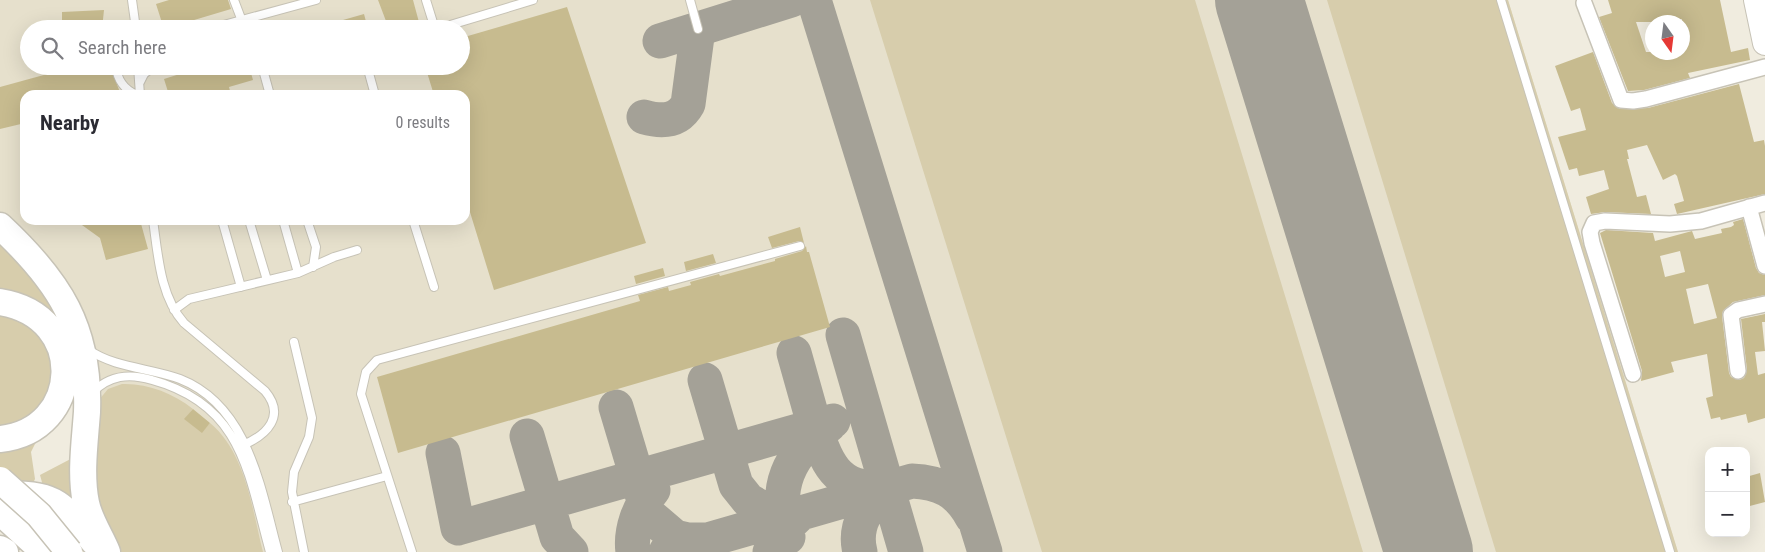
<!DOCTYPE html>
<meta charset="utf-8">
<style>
body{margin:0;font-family:"Roboto Condensed",sans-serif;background:#f2f2f3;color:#2b2b33}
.controls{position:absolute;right:15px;bottom:15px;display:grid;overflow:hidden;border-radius:10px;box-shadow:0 5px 20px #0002}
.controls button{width:45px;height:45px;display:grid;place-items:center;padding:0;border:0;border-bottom:1px solid #e1e1e2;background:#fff;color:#2b2b33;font:25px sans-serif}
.compass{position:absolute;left:1645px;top:15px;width:45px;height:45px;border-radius:50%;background:#fff;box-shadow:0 5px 20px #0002;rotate:166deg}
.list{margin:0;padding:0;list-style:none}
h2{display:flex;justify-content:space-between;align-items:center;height:65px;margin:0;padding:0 20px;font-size:21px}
h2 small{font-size:16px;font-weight:400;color:#7c7c81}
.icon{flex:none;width:28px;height:28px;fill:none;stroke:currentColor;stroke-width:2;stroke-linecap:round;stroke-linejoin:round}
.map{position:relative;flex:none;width:1765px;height:552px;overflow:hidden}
.search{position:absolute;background:#fff;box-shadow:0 5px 20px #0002;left:20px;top:20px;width:450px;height:55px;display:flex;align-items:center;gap:12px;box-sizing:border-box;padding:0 18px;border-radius:28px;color:#7c7c81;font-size:19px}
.panel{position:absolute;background:#fff;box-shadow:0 5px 20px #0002;left:20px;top:90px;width:450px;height:135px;border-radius:15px}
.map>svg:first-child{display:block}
</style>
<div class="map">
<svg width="1765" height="552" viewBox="0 0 1765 552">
<rect width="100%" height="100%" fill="#f0ecdf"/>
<!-- built -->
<path fill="#e6e0cc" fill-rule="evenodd" d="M 0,0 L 1508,0 L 1678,552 L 117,552 L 98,401 L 102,394 L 95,361 L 0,236 ZM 29,29 L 461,29 L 461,66 L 29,66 ZM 25,95 L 465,95 L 465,220 L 25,220 Z"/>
<!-- green -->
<path fill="#d7cdac" d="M 870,0 L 1195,0 L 1363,552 L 1042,552 Z
M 1327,0 L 1508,0 L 1678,552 L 1496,552 Z
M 0,236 L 72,331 L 0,291 Z
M 0,307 L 17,312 L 47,341 L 53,365 L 50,388 L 40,408 L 21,424 L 0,430 Z
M 122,384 C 147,383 173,393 193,409 L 185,419 L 202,432 L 210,423 C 246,453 252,509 263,552 L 117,552 L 94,496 L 98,401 L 108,389 Z
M 40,434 L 31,452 L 35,479 L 29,492 L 0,472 L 0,450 Z
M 82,453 L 82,510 L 43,486 L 40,475 Z"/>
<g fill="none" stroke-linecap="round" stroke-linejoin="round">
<!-- taxiway -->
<path stroke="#a4a197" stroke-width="35" d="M 814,0 L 985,552
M 660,41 L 791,0
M 644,117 C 662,122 678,122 688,104 L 698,29
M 843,335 L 906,552
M 794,353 C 800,374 806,396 812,417 C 825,460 834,492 887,488 C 868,505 853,525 860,552
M 705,380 L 736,485 L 748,500 L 765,510 L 782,515 L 801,513 L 776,537 L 770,552
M 616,407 L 648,514 L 675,537 L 688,540 L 706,540
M 527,436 L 557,537 L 571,552
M 443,453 L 458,528 L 833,421
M 788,537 C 773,488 788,454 829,425
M 633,552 C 630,530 639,507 653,490
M 666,552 L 912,481 C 940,482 959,492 972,517"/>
<!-- runway -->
<path stroke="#a4a197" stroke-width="88" d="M 1259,0 L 1429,552"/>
</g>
<!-- building -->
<path fill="#c7bb8f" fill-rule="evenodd" d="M 169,0 L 228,0 L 231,9 L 164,29 L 156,4 Z
M 378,0 L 413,0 L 420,26 L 410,29 L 389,29 Z
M 1608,0 L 1720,0 L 1731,52 L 1748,48 L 1750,60 L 1688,73 L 1690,78 L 1644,90 L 1628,91 L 1599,17 L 1612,13 ZM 1682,19 L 1682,52 L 1646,52 L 1636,22 L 1666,22 Z
M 567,7 L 646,243 L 494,290 L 465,196 L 465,95 L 434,95 L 425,66 L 461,66 L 461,38 Z
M 104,10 L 102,29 L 62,29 L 62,12 Z
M 364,14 L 368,29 L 322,29 L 322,26 Z
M 1593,52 L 1612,103 L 1620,109 L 1648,108 L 1739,84 L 1754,142 L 1764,140 L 1765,146 L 1765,194 L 1677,214 L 1674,204 L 1684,201 L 1677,176 L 1675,174 L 1663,180 L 1647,145 L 1627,150 L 1629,159 L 1627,159 L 1637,197 L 1646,195 L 1651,214 L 1605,212 L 1591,214 L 1586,197 L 1609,189 L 1604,170 L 1579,176 L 1577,168 L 1569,170 L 1558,137 L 1586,130 L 1580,108 L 1571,111 L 1555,66 Z
M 62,66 L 110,66 L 121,95 L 25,95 L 25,123 L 0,129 L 0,87 L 62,70 Z
M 205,66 L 249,66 L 253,80 L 229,87 L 231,95 L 169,95 L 164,79 Z
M 1743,219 L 1756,268 L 1759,273 L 1765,275 L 1765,295 L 1733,302 L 1723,311 L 1722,316 L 1729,373 L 1731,377 L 1739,380 L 1744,378 L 1747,370 L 1741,319 L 1765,314 L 1765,322 L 1762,322 L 1765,351 L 1755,352 L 1758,375 L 1765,373 L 1765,418 L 1748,423 L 1746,414 L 1721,420 L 1720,417 L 1711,419 L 1706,398 L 1713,396 L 1707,354 L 1671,362 L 1674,372 L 1641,381 L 1642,371 L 1600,233 L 1606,230 L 1653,233 L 1655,241 L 1692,231 L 1695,239 L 1722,233 L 1721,229 L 1731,227 L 1734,225 L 1733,222 ZM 1680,251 L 1685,272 L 1665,277 L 1660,256 ZM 1708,284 L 1717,318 L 1694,324 L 1686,289 Z
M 75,220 L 140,220 L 148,249 L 106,260 L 100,238 Z
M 800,227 L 804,243 L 799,241 L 772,248 L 768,237 Z
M 806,246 L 807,252 L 809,252 L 830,327 L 398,453 L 377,377 L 640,301 L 638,295 L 668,287 L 669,291 L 691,285 L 690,282 L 719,274 L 720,276 L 775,261 L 775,259 L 802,251 Z
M 713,254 L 716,263 L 686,271 L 684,262 Z
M 663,268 L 665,276 L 636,284 L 634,276 Z
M 193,409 L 210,423 L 202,433 L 184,419 Z
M 1760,473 L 1765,502 L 1746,507 L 1746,477 Z"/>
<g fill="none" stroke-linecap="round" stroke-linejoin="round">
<!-- service casing -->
<g stroke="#c7c3b6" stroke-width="10">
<path id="service" d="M 132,0 L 136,29
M 234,0 L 245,29
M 426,0 L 435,29
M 690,0 L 698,29
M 1501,0 L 1670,552
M 209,29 L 316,0
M 437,29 L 533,0
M 116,66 C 117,80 125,90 137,95
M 138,66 L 140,95
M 262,66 L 270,95
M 367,66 L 375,95
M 140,82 L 144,74 L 154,66
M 153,220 C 158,255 160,296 184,323 L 265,391 C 286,416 267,435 243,445
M 222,220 L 241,287
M 249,220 L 267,280
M 283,220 L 298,273
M 307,220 L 316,247 L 313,267
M 413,220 L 434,287
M 174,310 L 189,299 L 298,273 L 334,257 L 357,250
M 294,342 L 312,418 L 309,437 L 294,472 L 292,492 L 304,552
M 89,350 C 115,368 151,368 180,379 C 249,406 261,490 278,552
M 92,393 C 109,375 129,373 152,380 C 243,405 248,473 270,552
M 292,502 L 387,476
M 412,552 L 361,394 L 366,372 L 377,360 L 800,246"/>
</g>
<!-- minor casing -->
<g stroke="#c7c3b6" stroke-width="18">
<path id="minor" d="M 1584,3 L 1621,100 L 1633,101 L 1646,99 L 1765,67
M 1749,207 L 1765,266
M 1738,371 L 1731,315 L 1738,310 L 1765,304
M 1633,374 L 1592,243 L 1590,232 L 1594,223 L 1605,221 L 1670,224 L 1701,221 L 1765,203"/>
</g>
<!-- trunk casing -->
<g stroke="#c7c3b6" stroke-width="26">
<path id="trunk" d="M 1756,0 L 1765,43"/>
</g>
<!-- motorway casing -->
<g stroke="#c7c3b6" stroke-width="29">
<path id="motorway" d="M 0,226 C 59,281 90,328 87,412 C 85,441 80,474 86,503 C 89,519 101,537 107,552
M 0,302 C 89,316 83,431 0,439
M 1,495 C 55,492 61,503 94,542
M 0,512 L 44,552
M 0,549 L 5,552"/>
</g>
<!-- service -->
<use href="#service" stroke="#fff" stroke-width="8"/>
<!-- minor -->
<use href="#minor" stroke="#fff" stroke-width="15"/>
<!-- trunk -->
<use href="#trunk" stroke="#fff" stroke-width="24"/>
<!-- motorway -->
<use href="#motorway" stroke="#fff" stroke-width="26"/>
<!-- motorway-bridge casing -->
<g stroke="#c7c3b6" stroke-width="29" stroke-linecap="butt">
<path id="motorway-bridge" d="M 0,480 L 39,515 L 69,552"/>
</g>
<!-- motorway-bridge -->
<use href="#motorway-bridge" stroke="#fff" stroke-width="26"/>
</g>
</svg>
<div class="controls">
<button>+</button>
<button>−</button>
</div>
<svg class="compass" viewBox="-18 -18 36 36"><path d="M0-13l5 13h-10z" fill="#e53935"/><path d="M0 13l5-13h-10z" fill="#7c7c81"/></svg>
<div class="search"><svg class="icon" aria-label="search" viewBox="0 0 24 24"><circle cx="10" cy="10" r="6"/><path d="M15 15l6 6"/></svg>Search here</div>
<section class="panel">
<h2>Nearby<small>0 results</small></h2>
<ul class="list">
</ul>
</section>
</div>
